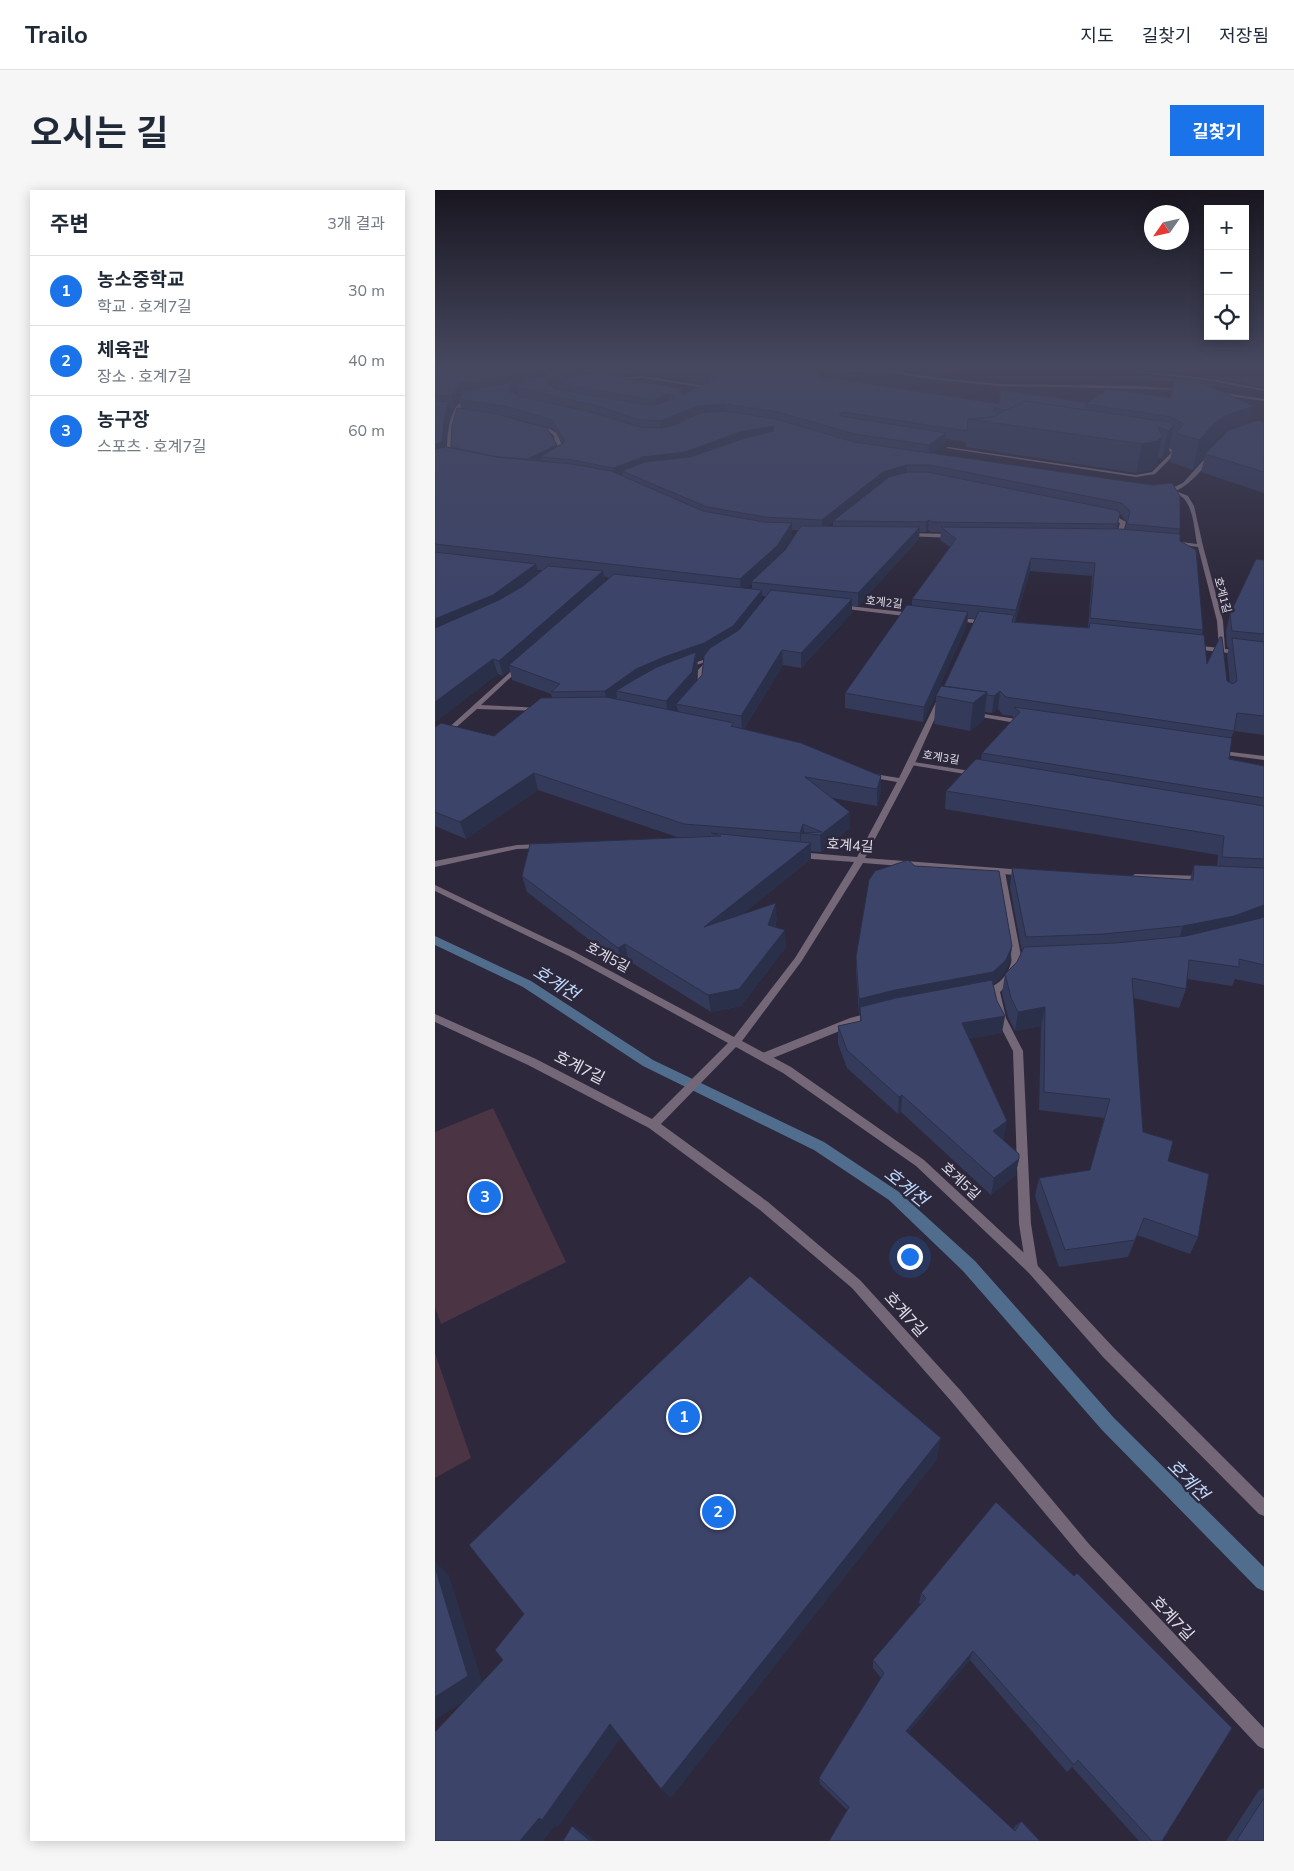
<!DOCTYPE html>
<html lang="ko">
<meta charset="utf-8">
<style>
body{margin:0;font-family:"Nunito Sans","Noto Sans KR",sans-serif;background:#f6f6f7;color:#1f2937}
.controls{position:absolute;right:15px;top:15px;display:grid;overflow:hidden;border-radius:0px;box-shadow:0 2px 12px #0003}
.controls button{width:45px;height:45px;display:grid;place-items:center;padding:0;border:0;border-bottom:1px solid #e0e1e3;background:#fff;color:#1f2937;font:25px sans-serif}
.compass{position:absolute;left:709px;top:15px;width:45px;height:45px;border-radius:50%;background:#fff;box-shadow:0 2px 12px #0003;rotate:236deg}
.you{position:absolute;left:474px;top:1066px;width:18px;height:18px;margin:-12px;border:4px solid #fff;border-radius:50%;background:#1a73e8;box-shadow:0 0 0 8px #1a73e833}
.badge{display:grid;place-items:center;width:32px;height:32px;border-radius:50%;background:#1a73e8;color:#fff;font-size:16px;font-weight:700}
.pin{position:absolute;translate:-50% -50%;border:2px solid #fff;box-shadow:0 1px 5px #0006}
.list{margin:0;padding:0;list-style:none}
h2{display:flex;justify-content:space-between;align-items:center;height:65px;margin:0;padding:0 20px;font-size:21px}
h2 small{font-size:16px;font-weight:400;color:#747a83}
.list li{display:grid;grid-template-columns:32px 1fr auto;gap:15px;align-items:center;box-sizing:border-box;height:70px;padding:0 20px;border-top:1px solid #e0e1e3}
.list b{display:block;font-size:19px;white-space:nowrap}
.list p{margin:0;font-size:16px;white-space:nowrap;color:#747a83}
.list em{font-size:16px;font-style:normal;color:#747a83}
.icon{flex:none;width:28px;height:28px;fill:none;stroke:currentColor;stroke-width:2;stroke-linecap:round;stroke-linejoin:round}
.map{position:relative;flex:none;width:829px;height:1651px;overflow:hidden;border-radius:0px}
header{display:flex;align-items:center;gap:30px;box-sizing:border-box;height:70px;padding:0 25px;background:#fff;border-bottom:1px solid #e0e1e3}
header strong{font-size:24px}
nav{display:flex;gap:28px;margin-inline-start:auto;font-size:18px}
.intro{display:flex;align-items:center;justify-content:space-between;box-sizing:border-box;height:120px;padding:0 30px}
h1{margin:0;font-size:35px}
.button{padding:12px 22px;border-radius:0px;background:#1a73e8;color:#fff;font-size:18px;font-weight:700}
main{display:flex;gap:30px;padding:0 30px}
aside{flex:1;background:#fff;border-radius:0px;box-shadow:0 2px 12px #0003}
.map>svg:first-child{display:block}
</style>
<header>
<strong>Trailo</strong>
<nav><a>지도</a><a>길찾기</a><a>저장됨</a></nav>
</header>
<div class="intro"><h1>오시는 길</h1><a class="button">길찾기</a></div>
<main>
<aside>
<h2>주변<small>3개 결과</small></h2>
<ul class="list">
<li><span class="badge">1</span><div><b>농소중학교</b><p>학교 · 호계7길</p></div><em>30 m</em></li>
<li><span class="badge">2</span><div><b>체육관</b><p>장소 · 호계7길</p></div><em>40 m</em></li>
<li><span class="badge">3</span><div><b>농구장</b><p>스포츠 · 호계7길</p></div><em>60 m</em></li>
</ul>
</aside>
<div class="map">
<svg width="829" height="1651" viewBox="0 0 829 1651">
<rect width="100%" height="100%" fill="#2d283b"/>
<!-- green -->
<path fill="#4b3443" d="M 466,177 L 670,177 L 653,179 L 764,191 L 829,204 C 782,194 734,190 686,189 C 648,188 610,191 572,189 C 536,188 501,182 466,177 Z
M 679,177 L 829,177 L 829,197 L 763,185 Z
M 58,918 L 131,1072 L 6,1134 L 0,1117 L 0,942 Z
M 0,1163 L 36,1268 L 0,1288 Z"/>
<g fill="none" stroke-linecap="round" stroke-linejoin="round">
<!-- stream -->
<path fill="#506d8e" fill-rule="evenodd" d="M 0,746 L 96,791 L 218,870 L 389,952 L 464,1002 L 540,1071 L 679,1228 L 829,1377 L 829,1401 L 822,1398 L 667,1240 L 528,1081 L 454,1010 L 379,960 L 208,876 L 88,797 L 0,755 Z"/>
<!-- service -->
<path fill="#746777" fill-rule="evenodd" d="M 657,177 L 771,188 L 829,199 L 829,201 L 771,190 Z
M 208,186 L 277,197 L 279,198 L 277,199 L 208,188 L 173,189 Z
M 101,235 C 107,236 119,239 123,245 C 126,252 125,253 130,260 L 130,263 L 122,265 L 126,260 L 120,253 L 119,246 L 116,243 L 101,237 Z
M 719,256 L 737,258 L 741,263 L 720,284 L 701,287 L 511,258 L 513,257 L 701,285 L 717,282 L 736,263 L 734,260 L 719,258 Z
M 271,469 L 276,470 L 250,479 L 247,477 Z
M 473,571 L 542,582 L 546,584 L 542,586 L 476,575 L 472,573 Z
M 566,679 L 570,682 L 587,771 L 577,790 L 565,802 L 571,828 L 588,861 L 596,1034 L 603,1078 L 601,1082 L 597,1084 L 593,1082 L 591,1078 L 584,1034 L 578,861 L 561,828 L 556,805 L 547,807 L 542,804 L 544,802 C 560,797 571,790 576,773 C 579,765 564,696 562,682 Z
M 438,822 L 443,826 L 442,829 L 422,834 L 333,870 L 325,870 L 324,867 L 325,864 L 415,828 Z"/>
<!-- minor -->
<path fill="#746777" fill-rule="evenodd" d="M 35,204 L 38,205 C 17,220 17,242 16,266 L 0,270 L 0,268 L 12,265 C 12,243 13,216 35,204 Z
M 774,264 L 778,265 C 768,279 757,293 741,301 L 753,306 L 759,316 L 768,356 L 788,431 L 790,459 L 829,463 L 829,467 L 758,459 L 755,457 L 758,455 L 784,458 L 782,431 L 763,357 L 735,353 L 738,351 L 762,354 C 758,333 758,297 728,304 L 726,303 L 748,293 Z
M 671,323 L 675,323 L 691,332 L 686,349 L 681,348 L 685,333 L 671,325 Z
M 471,343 L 519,344 L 522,346 L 519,348 L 469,346 L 468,345 Z
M 405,415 L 478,423 L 481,425 L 478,427 L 403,418 L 403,416 Z
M 519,427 L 552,431 L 555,433 L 552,435 L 517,430 L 517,428 Z
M 275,467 L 280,468 L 269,480 L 267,499 L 262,500 L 263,480 Z
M 84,474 L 89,475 L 46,515 L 105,518 L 107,519 L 107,521 L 42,519 L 0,556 L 0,550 Z
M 505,508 L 508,510 L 480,573 L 430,668 L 591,680 L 595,683 L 591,686 L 428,673 L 366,772 L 307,851 L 356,877 L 489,970 L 601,1074 L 678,1157 L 829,1308 L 829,1326 L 824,1324 L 668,1167 L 593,1082 L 481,976 L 348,883 L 301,857 L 226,934 L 333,1012 L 425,1090 L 526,1201 L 654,1354 L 829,1538 L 829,1559 L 823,1556 L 644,1364 L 516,1211 L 417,1098 L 325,1020 L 214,938 L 93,875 L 0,832 L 0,824 L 101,869 L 217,929 L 293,853 L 134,766 L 0,701 L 0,695 L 140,762 L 299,847 L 360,768 L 419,672 L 363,668 L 359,665 L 363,662 L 422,667 L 462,592 L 433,587 L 429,585 L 433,583 L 464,588 L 502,510 Z
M 536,522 L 588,530 L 592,532 L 588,534 L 534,525 L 532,524 Z
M 780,560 L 829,566 L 829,570 L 783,564 L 779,562 Z
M 107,654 L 111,656 L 110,658 L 82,659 L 0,677 L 0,671 L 82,655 Z
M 700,684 L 768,686 L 772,689 L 768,692 L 697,689 L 696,687 Z"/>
<!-- tertiary -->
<path fill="#746777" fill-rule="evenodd" d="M 343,177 L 436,181 L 434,182 Z
M 425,177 L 512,189 L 564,194 L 704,196 L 753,200 L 564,196 L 495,189 Z
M 781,202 L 829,209 L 829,211 L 780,204 Z"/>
</g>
<!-- wall -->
<path fill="#343a5a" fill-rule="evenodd" d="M 0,177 L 376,177 L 390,190 L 564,214 L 565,200 L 813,234 L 829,233 L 829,303 L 766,282 L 770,266 L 758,280 L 735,272 L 737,260 L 734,258 L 733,264 L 727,269 L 723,268 L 721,275 L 716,280 L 701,283 L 531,257 L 531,252 L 511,249 L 510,255 L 498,263 L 717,295 L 745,339 L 744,344 L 745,351 L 768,440 L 767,445 L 772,474 L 795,493 L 792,465 L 794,458 L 792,457 L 791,441 L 795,424 L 829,370 L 829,545 L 799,541 L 796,548 L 794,569 L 829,576 L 829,795 L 800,789 L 797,796 L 752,789 L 751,799 L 744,818 L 698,808 L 708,942 L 733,971 L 763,1047 L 755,1064 L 702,1045 L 693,1067 L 624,1077 L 600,1006 L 604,988 L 655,980 L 669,928 L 604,920 L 606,836 L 580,841 L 573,827 L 567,803 L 570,784 L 582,772 L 587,762 L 575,697 L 577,678 L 755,690 L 759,675 L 782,676 L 783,665 L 510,619 L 511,601 L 546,570 L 547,563 L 578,529 L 578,526 L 568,525 L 563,519 L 557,523 L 550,522 L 549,530 L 535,541 L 499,534 L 501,506 L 509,496 L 540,429 L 533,428 L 532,436 L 488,532 L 410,518 L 410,503 L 477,416 L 477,409 L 515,357 L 505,350 L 506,342 L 496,342 L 493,340 L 491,342 L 484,342 L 484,349 L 423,416 L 417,416 L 417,423 L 366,478 L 348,475 L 309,539 L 446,586 L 446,602 L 442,616 L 397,608 L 415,638 L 386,662 L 376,661 L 376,669 L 309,723 L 342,729 L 340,737 L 351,757 L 306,816 L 276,822 L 194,771 L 187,775 L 92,702 L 87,686 L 245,648 L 103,600 L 31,649 L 0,636 L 0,537 L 59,546 L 117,508 L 116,504 L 77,490 L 75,480 L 68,486 L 63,484 L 0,532 ZM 197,184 L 242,188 L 269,194 L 248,204 L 247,199 L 172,185 ZM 79,196 L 82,196 L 81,197 L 83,205 L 79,204 L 80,202 ZM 24,210 L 26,218 L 52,223 L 16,257 L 16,258 L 11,257 L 12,241 L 16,223 L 15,217 L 19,218 ZM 58,224 L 75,227 L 119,239 L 127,254 L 123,257 L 122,255 ZM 685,324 L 692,332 L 690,340 L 682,339 ZM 398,332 L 398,336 L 393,336 ZM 357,340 L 363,340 L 350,360 L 346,364 L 357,347 ZM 102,380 L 107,380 L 103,383 ZM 595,381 L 657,386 L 653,438 L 580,432 ZM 169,387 L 175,388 L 170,392 ZM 317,394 L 317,399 L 311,398 ZM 327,406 L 331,406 L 327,411 ZM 269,468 L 267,485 L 260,493 L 263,477 L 262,470 ZM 242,517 L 243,522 L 239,521 Z
M 577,756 L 575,771 L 568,785 L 558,794 L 567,843 L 534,849 L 569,948 L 568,949 L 584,969 L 580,986 L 556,1005 L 466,922 L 463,924 L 412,878 L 403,854 L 403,836 L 425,832 L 425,823 L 424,824 L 421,782 L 421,767 Z
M 486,1403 L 727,1651 L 704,1651 L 637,1577 L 632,1582 L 535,1470 L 473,1543 L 578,1640 L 580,1636 L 586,1631 L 605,1651 L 412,1620 L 385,1594 L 384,1588 L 446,1488 L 438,1478 L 438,1470 L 486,1415 L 484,1413 Z
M 829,1598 L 829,1651 L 791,1651 L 824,1600 Z"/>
<!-- shaded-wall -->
<path fill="#2b304a" d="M 0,177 L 30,177 L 0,186 Z
M 116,177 L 126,177 L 127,184 L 91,196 L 89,186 Z
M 150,177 L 152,188 L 123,193 L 124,197 L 114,205 L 112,194 L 121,186 Z
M 86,185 L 88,195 L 79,196 L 80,202 L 75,211 L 24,209 L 24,210 L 19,218 L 16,206 L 26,193 Z
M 234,204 L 235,215 L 222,220 L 220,209 Z
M 13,212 L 16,223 L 12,241 L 10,264 L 0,266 L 0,254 L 9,230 Z
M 290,214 L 291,225 L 227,242 L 225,231 L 263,216 Z
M 818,216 L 810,244 L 770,264 L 770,266 L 758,280 L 764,250 L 780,233 L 790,226 Z
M 408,222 L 408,233 L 404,224 Z
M 739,235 L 733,264 L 727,269 L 733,241 Z
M 339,236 L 339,246 L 252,272 L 187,281 L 188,285 L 180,288 L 178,278 L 208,267 L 305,242 Z
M 511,243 L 510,255 L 493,267 L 494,255 Z
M 727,246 L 721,275 L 716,280 L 701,283 L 707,254 Z
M 122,255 L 123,261 L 105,267 L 106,270 L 93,269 Z
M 472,275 L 472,285 L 398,331 L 398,332 L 387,341 L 387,330 L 448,282 Z
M 494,330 L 493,340 L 491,342 L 491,332 Z
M 357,333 L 357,347 L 343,369 L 316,392 L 317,394 L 306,403 L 305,389 Z
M 485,337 L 484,349 L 423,416 L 423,403 Z
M 596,368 L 595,381 L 579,433 L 581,420 Z
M 101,374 L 104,388 L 0,446 L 0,429 Z
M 168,381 L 171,395 L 74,475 L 75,480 L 68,486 L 64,471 Z
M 327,400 L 327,413 L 299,450 L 270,467 L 262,470 L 263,477 L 259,498 L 241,514 L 242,517 L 233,527 L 231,511 L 181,501 L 182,508 L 172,515 L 170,501 L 201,479 Z
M 417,409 L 417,423 L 366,478 L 366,463 Z
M 533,422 L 532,436 L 488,532 L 489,517 Z
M 347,460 L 348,475 L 307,542 L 306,526 Z
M 58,469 L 63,484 L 0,532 L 0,512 Z
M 565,501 L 563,519 L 557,523 L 559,506 Z
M 552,502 L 549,530 L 535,541 L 538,513 Z
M 99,583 L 103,600 L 31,649 L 25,632 Z
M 446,586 L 446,602 L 442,616 L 442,599 Z
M 415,622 L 415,638 L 386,662 L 385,645 Z
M 368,634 L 369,643 L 366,643 L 366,660 L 365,643 Z
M 376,653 L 376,669 L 271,754 L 269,737 Z
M 341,713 L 342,729 L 334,751 L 333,735 Z
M 829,715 L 829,730 L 742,755 L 748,736 Z
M 350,740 L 351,757 L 306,816 L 276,822 L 273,805 Z
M 190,754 L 194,771 L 187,775 L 183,758 Z
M 577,756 L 575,771 L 568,785 L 556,796 L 425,817 L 425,823 L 424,824 L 424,809 Z
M 610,817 L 606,836 L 580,841 L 583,822 Z
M 570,826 L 567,843 L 525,851 L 527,833 Z
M 467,905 L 466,922 L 463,924 L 464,907 Z
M 572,931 L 569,948 L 555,958 L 558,941 Z
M 584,969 L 580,986 L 556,1005 L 559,988 Z
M 506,1248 L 502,1270 L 236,1608 L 226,1599 Z
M 0,1371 L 14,1385 L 49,1498 L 0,1530 Z
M 538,1461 L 535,1470 L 469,1548 L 471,1541 Z
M 175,1534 L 187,1546 L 123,1637 L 120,1636 L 108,1651 L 85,1651 Z
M 137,1636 L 149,1641 L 160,1651 L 155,1651 Z"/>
<!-- building -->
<path fill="#3d4469" stroke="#2b304a" d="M 13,177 L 116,177 L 89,186 L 86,185 L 26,193 L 16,206 L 0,206 L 0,181 Z
M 133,177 L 150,177 L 121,186 L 112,194 L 122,199 L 211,215 L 222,215 L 237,209 L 239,206 L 234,204 L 220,209 L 212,209 L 123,193 L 134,188 L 165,181 L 166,184 L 247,199 L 245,200 L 247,205 L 281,189 L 280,187 L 241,178 L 229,177 L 376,177 L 390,190 L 395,188 L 565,214 L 565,200 L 653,213 L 651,214 L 650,220 L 590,211 L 573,220 L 560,218 L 558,221 L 560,223 L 564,224 L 558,227 L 533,229 L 532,241 L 408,222 L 404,224 L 406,226 L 511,243 L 494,255 L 420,244 L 343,222 L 290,214 L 263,216 L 225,231 L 205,230 L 159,215 L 81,197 L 84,194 Z
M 740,188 L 759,189 L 818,216 L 790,226 L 780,233 L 764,250 L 741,243 L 749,234 L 736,227 L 651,214 L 673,199 L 735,208 Z
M 78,192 L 73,201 L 87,207 L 156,222 L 205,237 L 226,238 L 237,236 L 266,223 L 290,221 L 341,229 L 419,252 L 717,295 L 737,293 L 745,306 L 745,339 L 692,334 L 695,321 L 686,313 L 495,275 L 472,275 L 448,282 L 387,330 L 330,327 L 272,317 L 187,281 L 210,272 L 255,267 L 310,248 L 338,241 L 339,236 L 305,242 L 250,262 L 208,267 L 178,278 L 138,270 L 105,267 L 130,252 L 117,230 L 73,217 L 24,209 L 30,201 Z
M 0,211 L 13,212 L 9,230 L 7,252 L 0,254 Z
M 590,211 L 733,232 L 739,235 L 733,241 L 723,237 L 727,246 L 722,251 L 707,254 L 533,229 L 558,227 Z
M 22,218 L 57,223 L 112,238 L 122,255 L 93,269 L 63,267 L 16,257 L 17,236 Z
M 824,230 L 829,233 L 829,282 L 770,264 L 794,240 Z
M 11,257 L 61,267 L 137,274 L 176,281 L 268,321 L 329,332 L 357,333 L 342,356 L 305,389 L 0,354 L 0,259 Z
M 473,282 L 492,282 L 681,320 L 685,323 L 682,334 L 497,332 L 494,330 L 491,332 L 398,331 L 454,287 Z
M 366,336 L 485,337 L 423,403 L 316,392 L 350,360 Z
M 506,337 L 686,339 L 745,344 L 745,351 L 761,360 L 768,440 L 655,428 L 660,373 L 596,368 L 581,420 L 477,409 L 521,349 Z
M 0,362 L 101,374 L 58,405 L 0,429 Z
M 821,369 L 829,370 L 829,444 L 797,441 L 795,424 Z
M 113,376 L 168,381 L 64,471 L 58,469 L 0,512 L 0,438 L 64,410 L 88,396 Z
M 179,384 L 327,400 L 298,436 L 269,453 L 229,467 L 201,479 L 170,501 L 116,502 L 125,494 L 74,475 Z
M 336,400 L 417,409 L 366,463 L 347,460 L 306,526 L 241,514 L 267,485 L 269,466 L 275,458 L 304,440 Z
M 472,415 L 533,422 L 489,517 L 410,503 Z
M 544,421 L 579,425 L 577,432 L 654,438 L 655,433 L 769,445 L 772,474 L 785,447 L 787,447 L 792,491 L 798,494 L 802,491 L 797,448 L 829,452 L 829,526 L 802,523 L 799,541 L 571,507 L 565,501 L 559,506 L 552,505 L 552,502 L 509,496 Z
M 261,462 L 257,482 L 231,511 L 181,501 L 197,491 L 222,477 Z
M 506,496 L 552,502 L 538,513 L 501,506 Z
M 171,507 L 299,533 L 296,536 L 366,553 L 446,586 L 442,599 L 370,587 L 415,622 L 385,645 L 366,643 L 387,642 L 368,634 L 365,643 L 249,634 L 99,583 L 25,632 L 0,622 L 0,537 L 6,533 L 59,546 L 106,508 Z
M 579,517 L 797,548 L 794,569 L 829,576 L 829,608 L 547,563 L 585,522 Z
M 541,569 L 829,616 L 829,669 L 787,667 L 789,646 L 511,601 Z
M 276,643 L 376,653 L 269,737 L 341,713 L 333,735 L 350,740 L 304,799 L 273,805 L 190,754 L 183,758 L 87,686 L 95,654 L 286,646 Z
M 473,670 L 480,676 L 564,681 L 577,756 L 571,770 L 558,782 L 460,800 L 424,809 L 421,767 L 434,690 L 440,681 Z
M 759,675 L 829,678 L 829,715 L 799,726 L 748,736 L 669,744 L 591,747 L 577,678 L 758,690 Z
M 829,727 L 829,775 L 804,769 L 804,777 L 754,770 L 751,799 L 697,788 L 708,942 L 738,951 L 733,971 L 774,984 L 763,1047 L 709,1028 L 700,1050 L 630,1060 L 604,988 L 655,980 L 675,909 L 609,902 L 610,817 L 583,822 L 576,808 L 570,784 L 582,772 L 589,757 L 681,753 L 751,746 L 822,729 Z
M 557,790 L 562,811 L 570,826 L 527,833 L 572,931 L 558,941 L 584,964 L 584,969 L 559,988 L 467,905 L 464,907 L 412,860 L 403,836 L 426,831 L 425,817 L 461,808 Z
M 315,1086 L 506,1248 L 226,1599 L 175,1534 L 107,1630 L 104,1628 L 85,1651 L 0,1651 L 0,1542 L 68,1470 L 60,1460 L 89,1424 L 34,1355 Z
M 561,1312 L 639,1386 L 642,1383 L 797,1538 L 727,1651 L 717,1651 L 643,1570 L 639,1575 L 538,1461 L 471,1541 L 580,1641 L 586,1631 L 605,1651 L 394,1651 L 414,1617 L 384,1588 L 449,1483 L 438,1470 L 491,1408 L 486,1403 Z
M 0,1377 L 33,1486 L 0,1507 Z
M 829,1608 L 829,1651 L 801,1651 Z
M 137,1636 L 155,1651 L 128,1651 Z"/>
<!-- sky -->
<linearGradient id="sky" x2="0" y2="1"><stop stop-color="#191620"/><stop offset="0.43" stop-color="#464860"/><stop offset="1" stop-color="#464860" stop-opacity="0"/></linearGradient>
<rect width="829" height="408" fill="url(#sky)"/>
<g text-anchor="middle" stroke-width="5" stroke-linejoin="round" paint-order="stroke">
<!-- far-street labels -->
<g font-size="11" fill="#e1dfeb" stroke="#2d283b">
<text transform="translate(788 405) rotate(75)" y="4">호계1길</text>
<text transform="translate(449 412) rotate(6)" y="4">호계2길</text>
<text transform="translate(506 567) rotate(9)" y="4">호계3길</text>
</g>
<!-- street labels -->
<g font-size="14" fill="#e1dfeb" stroke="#2d283b">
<text transform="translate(415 655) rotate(4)" y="5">호계4길</text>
<text transform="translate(173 767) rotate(28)" y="5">호계5길</text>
<text transform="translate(526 991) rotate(43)" y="5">호계5길</text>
</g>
<!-- near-street labels -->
<g font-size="16" fill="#e1dfeb" stroke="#2d283b">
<text transform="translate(145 877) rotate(27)" y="6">호계7길</text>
<text transform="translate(471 1124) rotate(48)" y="6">호계7길</text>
<text transform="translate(738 1428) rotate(47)" y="6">호계7길</text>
</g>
<!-- near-water labels -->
<g font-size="18" font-style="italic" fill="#bcd9fb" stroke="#2d283b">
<text transform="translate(121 793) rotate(32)" y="6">호계천</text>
<text transform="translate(471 997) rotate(39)" y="6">호계천</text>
<text transform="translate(753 1290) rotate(45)" y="6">호계천</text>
</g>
</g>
</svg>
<div class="controls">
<button>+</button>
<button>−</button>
<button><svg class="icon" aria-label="locate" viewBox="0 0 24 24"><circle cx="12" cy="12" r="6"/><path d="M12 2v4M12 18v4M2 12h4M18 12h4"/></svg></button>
</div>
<svg class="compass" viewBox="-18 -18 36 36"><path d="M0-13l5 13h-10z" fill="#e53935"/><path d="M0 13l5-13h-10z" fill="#747a83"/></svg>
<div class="you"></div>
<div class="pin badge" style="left:249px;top:1227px">1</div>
<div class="pin badge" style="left:283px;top:1322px">2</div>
<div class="pin badge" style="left:50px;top:1007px">3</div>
</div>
</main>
